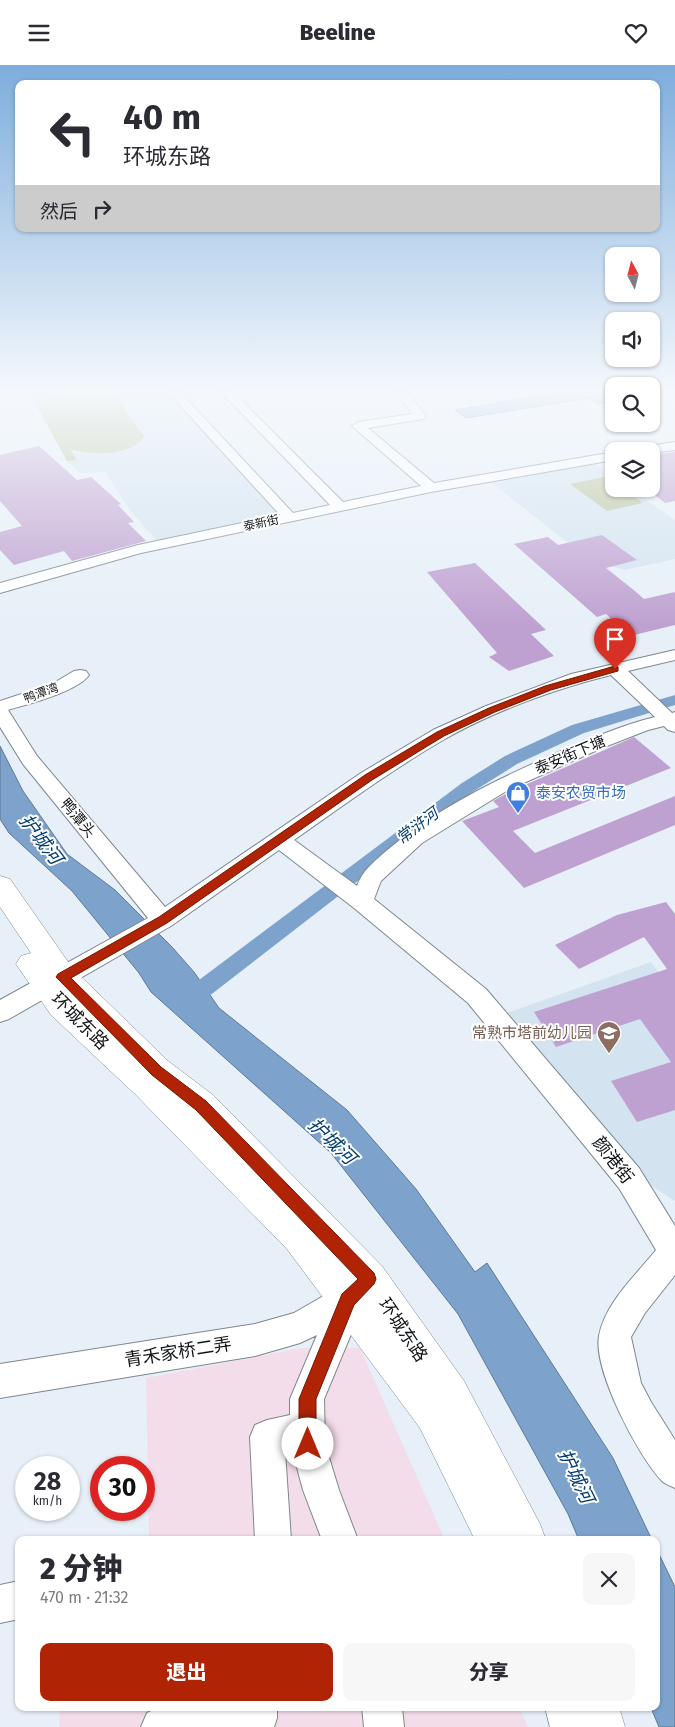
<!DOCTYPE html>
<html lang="zh">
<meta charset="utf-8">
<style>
:root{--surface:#fff;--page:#f7f7f7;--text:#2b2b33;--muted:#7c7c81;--accent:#b02405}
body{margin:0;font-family:"Fira Sans","Noto Sans SC",sans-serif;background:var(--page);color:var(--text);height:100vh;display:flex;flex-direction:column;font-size:19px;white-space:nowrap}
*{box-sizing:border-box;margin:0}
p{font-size:16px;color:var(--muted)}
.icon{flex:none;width:28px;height:28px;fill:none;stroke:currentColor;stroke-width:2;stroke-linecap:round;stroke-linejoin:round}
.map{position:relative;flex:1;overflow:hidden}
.drawer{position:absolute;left:15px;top:1471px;width:645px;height:175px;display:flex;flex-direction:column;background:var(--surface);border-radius:10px;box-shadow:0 1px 4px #0004}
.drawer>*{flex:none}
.guide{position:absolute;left:15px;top:15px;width:645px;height:152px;border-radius:10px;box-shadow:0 1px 4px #0004;background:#fff;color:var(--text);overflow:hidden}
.needle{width:32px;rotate:353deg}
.tools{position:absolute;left:605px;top:182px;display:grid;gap:10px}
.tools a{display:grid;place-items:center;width:55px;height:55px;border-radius:10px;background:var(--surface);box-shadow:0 1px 4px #0004;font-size:25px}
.speed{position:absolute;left:15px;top:1391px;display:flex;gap:10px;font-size:25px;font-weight:700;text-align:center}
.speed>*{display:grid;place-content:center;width:65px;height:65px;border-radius:50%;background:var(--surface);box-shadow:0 1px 4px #0004;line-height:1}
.speed small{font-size:12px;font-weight:400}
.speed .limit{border:8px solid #d22;background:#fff;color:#111}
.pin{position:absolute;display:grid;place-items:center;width:42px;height:42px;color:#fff;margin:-51px -21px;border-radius:50% 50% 50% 0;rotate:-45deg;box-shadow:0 0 5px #0007}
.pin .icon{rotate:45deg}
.me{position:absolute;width:55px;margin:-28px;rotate:0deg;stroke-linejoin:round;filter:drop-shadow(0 0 4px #0008)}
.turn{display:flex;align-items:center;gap:18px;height:105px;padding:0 25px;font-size:22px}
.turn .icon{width:65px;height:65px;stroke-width:2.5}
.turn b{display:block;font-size:35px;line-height:42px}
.then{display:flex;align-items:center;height:48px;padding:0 25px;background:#0003;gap:10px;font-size:19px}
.round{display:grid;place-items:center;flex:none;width:52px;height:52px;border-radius:10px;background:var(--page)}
.summary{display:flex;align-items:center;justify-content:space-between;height:85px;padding:0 25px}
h1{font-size:30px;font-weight:800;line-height:38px}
.primary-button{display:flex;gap:10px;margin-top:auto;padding:10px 25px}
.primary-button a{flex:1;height:58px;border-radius:10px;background:var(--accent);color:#fff;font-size:20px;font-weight:800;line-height:58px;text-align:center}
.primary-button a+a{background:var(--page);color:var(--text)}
header{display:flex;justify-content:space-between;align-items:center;height:65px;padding:0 25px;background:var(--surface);font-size:22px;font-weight:800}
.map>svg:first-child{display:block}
.commercial{fill:#f4ddea}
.built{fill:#d3e3f0}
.green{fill:#b9c197}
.water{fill:#7da3cd;stroke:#5d7897}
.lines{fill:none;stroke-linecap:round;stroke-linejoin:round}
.canal{fill:#7da3cd;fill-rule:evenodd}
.building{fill:#bfa1d1}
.minor-casing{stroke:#7e878e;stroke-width:2}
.major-casing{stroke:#7e878e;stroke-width:1}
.minor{fill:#fff;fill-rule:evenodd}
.major{fill:#fff;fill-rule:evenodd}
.route{fill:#b02405;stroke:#721703}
.labels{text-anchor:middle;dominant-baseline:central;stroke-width:4;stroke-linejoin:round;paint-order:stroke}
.far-street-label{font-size:12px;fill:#121518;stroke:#fff}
.street-label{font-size:15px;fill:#121518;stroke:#fff}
.shop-label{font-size:15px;fill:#366cbe;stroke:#fff;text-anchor:start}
.education-label{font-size:15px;fill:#785e54;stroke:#fff;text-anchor:end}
.water-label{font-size:16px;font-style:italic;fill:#033e72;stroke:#fff}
.near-street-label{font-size:18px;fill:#121518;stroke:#fff}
.near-water-label{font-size:19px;font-style:italic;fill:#033e72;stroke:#fff}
</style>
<header><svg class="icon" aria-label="menu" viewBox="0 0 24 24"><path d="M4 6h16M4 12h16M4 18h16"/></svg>Beeline<svg class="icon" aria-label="heart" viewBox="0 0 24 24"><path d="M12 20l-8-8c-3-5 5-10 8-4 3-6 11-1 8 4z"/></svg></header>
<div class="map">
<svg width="675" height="1662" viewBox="0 0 675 1662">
<rect width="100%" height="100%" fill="#e7f0f8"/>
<path class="commercial" d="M301 1283H360L445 1475H149L146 1313Z
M60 1642H519L528 1662H59Z"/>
<path class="built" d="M29 327H170L284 450 157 476 130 445 105 407 80 408 67 396Z
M592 397 614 412V424H630L675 455V494L625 505 591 496 491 417Z
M651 897 675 930V1136L638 1112 577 1031 507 948Z"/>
<path class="green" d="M83 328 103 327 115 330 144 372C128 392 92 390 70 384L77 395 67 396 34 336 43 335 45 338 57 332Z
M604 412 614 418V424H622L643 438 607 446 570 419Z"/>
<path class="water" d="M564 327H614V337L599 339 589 333 466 353 455 345Z
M0 681 23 726 67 789 115 825 172 882 194 907 219 943 347 1045 416 1124 475 1207 487 1198 613 1393 652 1475H579L568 1449 458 1249 331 1088 151 927 139 908 72 826 9 768 0 754Z
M656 1483 675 1522V1662H659L651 1643 656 1642Z"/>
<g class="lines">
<path class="canal" d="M675 630V640L584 668 517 699 474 726 195 942 187 945 179 942 176 936 179 930 462 718 505 691 572 660Z"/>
</g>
<path class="building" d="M39 381 77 415 91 412 121 439 118 440 134 457 128 458 146 476 72 496 64 486 14 500 0 485V467L22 461 0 436V390Z
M675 387V436L665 438 651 427V390Z
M602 470 637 495 606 503 635 526 644 534 675 527V560L630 571 606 549 597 552 514 479 548 472 558 480Z
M475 498 546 565 531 569 554 591 509 606 489 592 497 588 427 507Z
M634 672 671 703 513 766 535 788 675 731V760L524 823 462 756 499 742 493 736 509 727Z
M666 837 675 849V1045L637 1057 611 1016 671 997 640 954 556 982 534 947 667 904 644 872 579 904 555 880 617 850Z"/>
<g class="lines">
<g class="minor-casing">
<path id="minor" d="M168 327H180L293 448 330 440 221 327H233L343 437 421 421 352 361 358 357 412 349 396 327H407L426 351 424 354 368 363 434 418 614 387V395L431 427 141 488 0 528V518L138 480 280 450Z
M675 377V385L651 388V386H636L642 382Z
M675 585V595L628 606 672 648 675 647V667L668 665 664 661 648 665 602 683 508 725 422 778 381 816 374 834 486 924 639 1103 675 1161V1210L645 1248 631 1272 641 1318 651 1337 675 1375V1423C671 1421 665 1419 662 1416 638 1391 593 1305 599 1271 605 1238 636 1210 656 1185L619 1123 468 938 354 843 279 785 171 861 9 954 0 957V935L148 853 23 699 0 662V636L52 619 74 606 80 605 86 606 89 610C77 627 28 639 8 645L37 691 165 842 361 708 433 665 486 641 571 609ZM611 610 655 652C622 660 590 674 559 687 498 714 436 743 385 787 373 798 362 806 357 821L294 775C344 740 393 704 445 674 494 646 558 623 611 610Z
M351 1215 362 1220 367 1231 324 1334 325 1379 339 1425 358 1475H322L303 1425 292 1384 285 1386 291 1475H255L250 1372 255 1360 267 1355 290 1350V1334L317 1270 300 1278 255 1291 0 1333V1299L255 1259 294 1248Z
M19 1516V1554L0 1558V1520Z
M159 1642H277V1653L274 1662H141L147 1648Z
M362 1642H402L404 1662H364Z"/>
</g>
<g class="major-casing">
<path id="major" d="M0 811 10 814 73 904 168 996 213 1030 382 1201 464 1316 540 1459 546 1475H475L420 1363 287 1184 135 1029 51 950 16 899 21 891 31 888 0 842Z
M545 1642H619L625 1662H550Z"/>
</g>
<use href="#minor" class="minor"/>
<use href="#major" class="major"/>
</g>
<linearGradient id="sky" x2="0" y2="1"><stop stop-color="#7daddd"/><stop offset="0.58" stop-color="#f4f8fc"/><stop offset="1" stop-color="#f4f8fc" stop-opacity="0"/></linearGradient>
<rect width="675" height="560" fill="url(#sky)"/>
<path class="route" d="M615 601 618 602V606L551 625 495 647 444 671 372 715 167 858 71 913 161 1002 206 1036 374 1208 376 1214 374 1219 354 1240 316 1334V1379L314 1385 308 1388 301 1385 299 1379V1334L342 1229 358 1214 196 1045 152 1010 56 912 58 909 159 852 365 710 437 667 489 643 545 621Z"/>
<defs>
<g id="shop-pin" transform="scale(1.25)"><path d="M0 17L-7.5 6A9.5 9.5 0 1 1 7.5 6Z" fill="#3f7fe0" stroke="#fff"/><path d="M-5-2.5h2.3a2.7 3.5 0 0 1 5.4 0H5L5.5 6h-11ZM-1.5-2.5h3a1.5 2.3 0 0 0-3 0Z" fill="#fff"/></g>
<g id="school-pin" transform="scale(1.25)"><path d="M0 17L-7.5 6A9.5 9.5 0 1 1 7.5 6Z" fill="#8d6e63" stroke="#fff"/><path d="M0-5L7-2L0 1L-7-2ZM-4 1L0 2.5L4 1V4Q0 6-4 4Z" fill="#fff"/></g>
</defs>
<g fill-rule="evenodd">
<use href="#shop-pin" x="518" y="728"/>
<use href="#school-pin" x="609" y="968"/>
</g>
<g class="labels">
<g class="far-street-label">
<text transform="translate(261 458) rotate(-12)">泰新街</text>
<text transform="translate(41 628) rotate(-20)">鸭潭湾</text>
</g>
<g class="street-label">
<text transform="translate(570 690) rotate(-23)">泰安街下塘</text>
<text transform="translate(78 753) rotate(50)">鸭潭头</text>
</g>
<g class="shop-label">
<text x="536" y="728">泰安农贸市场</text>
</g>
<g class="education-label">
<text x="592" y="968">常熟市塔前幼儿园</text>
</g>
<g class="water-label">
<text transform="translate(417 761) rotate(-37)">常浒河</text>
</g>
<g class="near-street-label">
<text transform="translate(80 956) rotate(45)">环城东路</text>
<text transform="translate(613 1095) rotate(52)">颜港街</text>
<text transform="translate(403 1265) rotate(56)">环城东路</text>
<text transform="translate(178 1287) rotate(-9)">青禾家桥二弄</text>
</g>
<g class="near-water-label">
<text transform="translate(41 774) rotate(53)">护城河</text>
<text transform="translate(332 1076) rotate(44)">护城河</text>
<text transform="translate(576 1411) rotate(64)">护城河</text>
</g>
</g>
</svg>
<div class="tools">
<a><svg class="needle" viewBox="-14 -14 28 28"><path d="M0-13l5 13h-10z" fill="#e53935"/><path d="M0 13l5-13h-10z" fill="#7c7c81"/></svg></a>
<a><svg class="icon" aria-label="sound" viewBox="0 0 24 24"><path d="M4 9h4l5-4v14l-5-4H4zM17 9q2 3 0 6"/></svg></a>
<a><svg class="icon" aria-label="search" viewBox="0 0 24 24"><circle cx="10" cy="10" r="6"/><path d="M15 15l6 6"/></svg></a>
<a><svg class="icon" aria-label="layers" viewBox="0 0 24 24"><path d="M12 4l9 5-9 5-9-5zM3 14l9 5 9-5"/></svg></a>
</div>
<div class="speed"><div>28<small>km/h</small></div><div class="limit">30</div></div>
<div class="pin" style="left:615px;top:604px;background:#d93025"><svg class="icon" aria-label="arrive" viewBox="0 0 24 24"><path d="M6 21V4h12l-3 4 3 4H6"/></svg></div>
<svg class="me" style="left:308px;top:1379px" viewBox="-20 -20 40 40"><circle r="19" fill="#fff"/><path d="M0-13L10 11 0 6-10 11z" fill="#b02405"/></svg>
<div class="guide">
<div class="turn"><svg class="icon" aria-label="left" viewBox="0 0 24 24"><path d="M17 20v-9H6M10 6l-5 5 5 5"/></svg><div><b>40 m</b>环城东路</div></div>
<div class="then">然后<svg class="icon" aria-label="right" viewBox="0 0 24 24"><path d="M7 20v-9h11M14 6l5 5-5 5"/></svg></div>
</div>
<section class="drawer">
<div class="summary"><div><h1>2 分钟</h1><p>470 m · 21:32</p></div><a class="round"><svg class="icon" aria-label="close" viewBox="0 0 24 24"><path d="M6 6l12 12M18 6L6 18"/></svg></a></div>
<div class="primary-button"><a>退出</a><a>分享</a></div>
</section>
</div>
